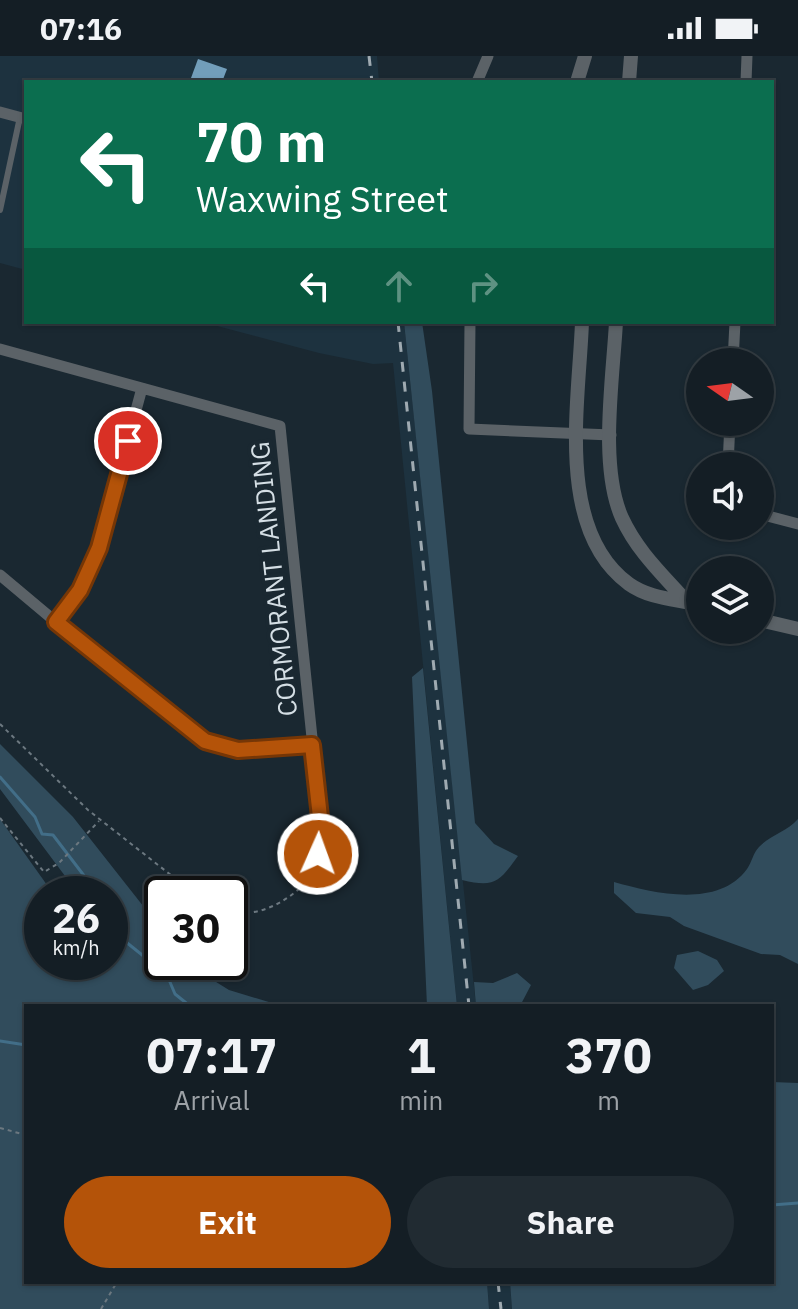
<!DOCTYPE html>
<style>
:root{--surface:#141e25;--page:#212b32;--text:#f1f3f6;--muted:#9da2a7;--line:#333c42;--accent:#b45309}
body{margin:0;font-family:"IBM Plex Sans",sans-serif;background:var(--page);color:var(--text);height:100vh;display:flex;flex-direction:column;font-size:30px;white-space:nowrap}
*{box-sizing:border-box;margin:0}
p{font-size:26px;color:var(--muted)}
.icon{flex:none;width:44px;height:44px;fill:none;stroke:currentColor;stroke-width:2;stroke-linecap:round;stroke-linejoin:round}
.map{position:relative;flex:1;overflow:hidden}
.drawer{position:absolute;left:24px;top:948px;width:750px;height:280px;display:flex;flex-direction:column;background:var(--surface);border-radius:0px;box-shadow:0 2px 6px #0004,0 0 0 2px var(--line)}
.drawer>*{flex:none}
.banner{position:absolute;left:24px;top:24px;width:750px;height:244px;border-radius:0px;box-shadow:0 2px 6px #0004,0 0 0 2px var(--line);background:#0b6e4f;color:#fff;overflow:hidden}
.needle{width:52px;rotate:284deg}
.tools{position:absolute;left:686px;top:292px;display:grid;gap:16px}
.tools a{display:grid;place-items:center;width:88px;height:88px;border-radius:50%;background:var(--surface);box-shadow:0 2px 6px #0004,0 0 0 2px var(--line);font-size:40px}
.speed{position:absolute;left:24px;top:820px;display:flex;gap:16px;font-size:40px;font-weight:700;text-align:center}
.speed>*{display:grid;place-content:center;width:104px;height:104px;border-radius:50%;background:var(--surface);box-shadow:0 2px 6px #0004,0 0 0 2px var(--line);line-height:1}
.speed small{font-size:20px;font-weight:400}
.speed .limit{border:4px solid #111;border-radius:12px;background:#fff;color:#111}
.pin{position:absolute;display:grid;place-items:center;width:68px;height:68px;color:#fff;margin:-34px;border:4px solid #fff;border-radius:50%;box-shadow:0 2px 8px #0007}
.me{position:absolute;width:88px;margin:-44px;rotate:2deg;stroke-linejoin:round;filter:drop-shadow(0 0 6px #0008)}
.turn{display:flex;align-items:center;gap:28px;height:168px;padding:0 40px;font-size:36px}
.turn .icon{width:104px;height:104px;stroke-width:2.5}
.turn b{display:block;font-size:56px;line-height:68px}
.lanes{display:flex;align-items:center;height:76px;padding:0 40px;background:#0003;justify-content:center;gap:40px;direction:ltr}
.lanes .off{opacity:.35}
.eta{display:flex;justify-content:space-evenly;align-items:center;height:136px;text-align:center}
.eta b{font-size:48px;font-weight:700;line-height:56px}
.primary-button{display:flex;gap:16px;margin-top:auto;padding:16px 40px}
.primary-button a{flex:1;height:92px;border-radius:48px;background:var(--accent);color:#fff;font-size:32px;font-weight:700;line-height:92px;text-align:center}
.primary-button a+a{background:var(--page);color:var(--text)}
.status{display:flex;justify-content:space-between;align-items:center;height:56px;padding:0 40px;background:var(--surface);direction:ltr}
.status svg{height:22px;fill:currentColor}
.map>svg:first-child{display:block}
.built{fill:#1d323f}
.green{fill:#314c5c;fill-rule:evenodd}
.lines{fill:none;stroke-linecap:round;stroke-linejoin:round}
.stream{stroke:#426e88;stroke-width:3}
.building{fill:#729eba}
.path{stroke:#6c7880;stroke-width:2;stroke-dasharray:4 4;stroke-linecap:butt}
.service{stroke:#5b6267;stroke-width:6}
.minor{stroke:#5b6267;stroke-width:11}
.tertiary{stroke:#5b6267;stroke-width:14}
.rail{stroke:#9faab1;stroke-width:3;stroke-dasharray:10 10;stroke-linecap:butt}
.route-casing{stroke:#753606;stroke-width:20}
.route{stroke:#b45309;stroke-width:14}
.labels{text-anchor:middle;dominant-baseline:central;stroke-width:8;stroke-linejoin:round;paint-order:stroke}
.street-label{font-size:26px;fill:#d4dee4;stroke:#1a2831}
</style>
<div class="status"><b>07:16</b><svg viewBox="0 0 49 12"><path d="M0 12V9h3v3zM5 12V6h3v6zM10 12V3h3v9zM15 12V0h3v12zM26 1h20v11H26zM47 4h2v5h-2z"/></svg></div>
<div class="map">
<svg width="798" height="1253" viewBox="0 0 798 1253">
<rect width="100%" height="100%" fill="#1a2831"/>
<path class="built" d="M0 0H377L379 26H26V214L0 207Z
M202 266H404L476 950H457L393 307 373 308 319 297Z
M487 1226H510L512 1253H489Z"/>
<path class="green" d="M404 266H422L432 335 475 767 494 788 518 800C499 826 495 832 462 824Z
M423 612 457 950H427L412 621Z
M0 688 73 761 162 874V906H184L229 934 282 950H26V1226H487L489 1253H0V763L47 829 36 838 68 824 0 733ZM42 838H110V906H42Z
M798 763V908L780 899 761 898 684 870 670 861 636 857 614 837V826C653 837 718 853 747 813 752 806 753 797 759 791 770 779 787 776 798 763Z
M698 895 717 904 724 915 708 929 693 934 674 912 677 899Z
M517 917 531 929 520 950H476L474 926 493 927Z
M772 1026 798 1027V1253H512L510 1226H772Z"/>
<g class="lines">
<path class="stream" d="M0 721 35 761 42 778 53 779 98 838
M110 858 126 886 167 919 175 938 190 950
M0 985 26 989
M772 1149 798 1147"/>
</g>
<path class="building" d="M198 3 227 13 222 26 191 22Z"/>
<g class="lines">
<path class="path" d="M0 668 88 754 195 838
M0 762 44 816 59 807 99 765
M230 856C258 862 289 845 307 825
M0 1072 26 1079
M101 1253 117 1226"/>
<path class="service" d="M0 154 20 61"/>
<path class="minor" d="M477 26 488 0
M746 26 747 0
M0 56 26 63
M470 266 469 373 611 379
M0 293 280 370 322 779 315 817
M733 306 735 266
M728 410 730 366
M760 458 798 468
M0 519 137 634 205 685 238 694 312 689
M56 566 80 534 99 492 142 332"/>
<path class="tertiary" d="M577 26 585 0
M629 26 631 0
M582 266C579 348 555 474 629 528 650 543 676 543 700 549
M616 266C613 322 599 411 622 462 637 495 663 519 686 545
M760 564 798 573"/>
<path class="rail" d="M369 0 372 26
M398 266 469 950
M498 1226 501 1253"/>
</g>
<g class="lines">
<g class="route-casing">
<path id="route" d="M128 385 99 492 80 534 56 566 205 685 238 694 312 689 322 779 318 798"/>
</g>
<use href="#route" class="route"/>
</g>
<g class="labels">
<g class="street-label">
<text transform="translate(273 523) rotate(-96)">CORMORANT LANDING</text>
</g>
</g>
</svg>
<div class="tools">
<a><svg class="needle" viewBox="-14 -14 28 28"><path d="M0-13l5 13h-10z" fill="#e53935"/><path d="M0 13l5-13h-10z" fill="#9da2a7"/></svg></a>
<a><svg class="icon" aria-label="sound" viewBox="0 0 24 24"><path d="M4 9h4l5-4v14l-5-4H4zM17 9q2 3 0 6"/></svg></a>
<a><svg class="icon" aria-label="layers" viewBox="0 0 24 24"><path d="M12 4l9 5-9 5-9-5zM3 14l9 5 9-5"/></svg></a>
</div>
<div class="speed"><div>26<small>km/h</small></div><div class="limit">30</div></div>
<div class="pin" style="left:128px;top:385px;background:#d93025"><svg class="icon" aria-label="arrive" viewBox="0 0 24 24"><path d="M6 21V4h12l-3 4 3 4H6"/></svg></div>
<svg class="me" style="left:318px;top:798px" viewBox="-20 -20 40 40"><circle r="17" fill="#b45309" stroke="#fff" stroke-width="3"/><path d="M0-11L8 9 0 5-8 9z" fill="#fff"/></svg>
<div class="banner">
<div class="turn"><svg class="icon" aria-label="left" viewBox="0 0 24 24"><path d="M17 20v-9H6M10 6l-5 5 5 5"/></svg><div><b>70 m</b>Waxwing Street</div></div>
<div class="lanes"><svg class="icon" aria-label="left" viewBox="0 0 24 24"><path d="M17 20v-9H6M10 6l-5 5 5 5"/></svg><svg class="icon off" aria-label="ahead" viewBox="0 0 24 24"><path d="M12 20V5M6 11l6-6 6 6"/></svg><svg class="icon off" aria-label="right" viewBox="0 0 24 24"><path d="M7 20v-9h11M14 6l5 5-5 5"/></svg></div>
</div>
<section class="drawer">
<div class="eta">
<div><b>07:17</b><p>Arrival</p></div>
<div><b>1</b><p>min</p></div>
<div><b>370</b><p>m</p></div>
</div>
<div class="primary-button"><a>Exit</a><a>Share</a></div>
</section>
</div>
